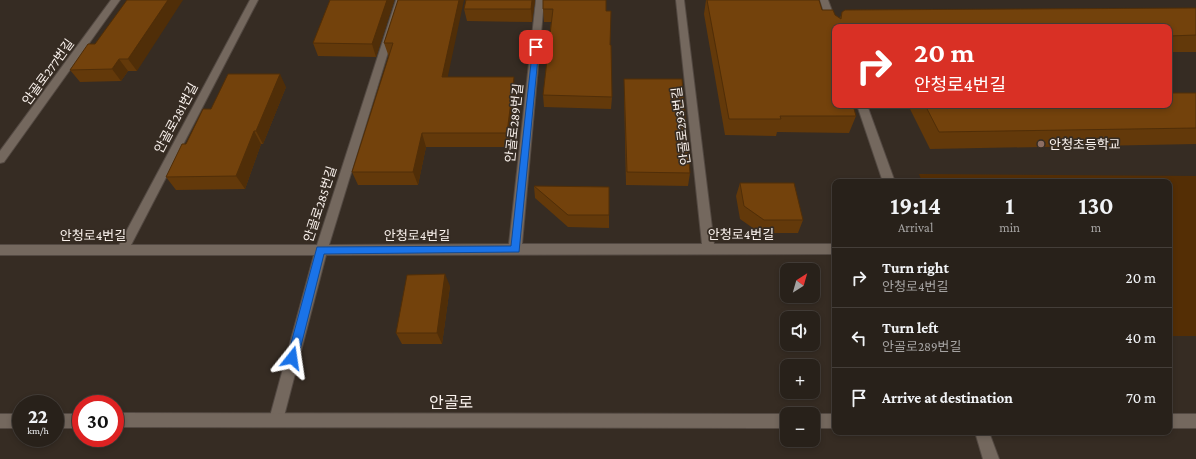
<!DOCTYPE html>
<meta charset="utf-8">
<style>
:root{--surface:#28211a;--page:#302923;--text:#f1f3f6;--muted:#a5a3a2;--line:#443e39}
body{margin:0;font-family:"Crimson Pro","Noto Sans KR",serif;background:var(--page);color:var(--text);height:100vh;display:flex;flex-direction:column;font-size:15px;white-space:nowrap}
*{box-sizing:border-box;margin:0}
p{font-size:13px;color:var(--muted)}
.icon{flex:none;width:22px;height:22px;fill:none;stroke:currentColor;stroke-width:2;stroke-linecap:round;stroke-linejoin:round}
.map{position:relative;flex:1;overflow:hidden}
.side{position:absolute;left:832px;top:179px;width:340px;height:256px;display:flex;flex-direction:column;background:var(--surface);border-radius:8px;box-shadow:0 2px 6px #0003,0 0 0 1px var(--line)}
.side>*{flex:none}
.hud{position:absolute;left:832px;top:24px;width:340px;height:84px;border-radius:8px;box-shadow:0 2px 6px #0003,0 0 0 1px var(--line);background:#d93025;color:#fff;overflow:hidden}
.needle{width:26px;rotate:37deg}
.fabs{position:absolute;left:780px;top:263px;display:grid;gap:8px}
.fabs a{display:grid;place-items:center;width:40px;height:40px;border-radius:8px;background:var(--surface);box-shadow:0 2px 6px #0003,0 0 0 1px var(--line);font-size:20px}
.speed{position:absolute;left:12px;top:395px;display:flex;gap:8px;font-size:20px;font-weight:700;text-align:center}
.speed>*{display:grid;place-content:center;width:52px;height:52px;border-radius:50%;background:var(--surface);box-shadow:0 2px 6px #0003,0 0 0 1px var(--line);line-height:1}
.speed small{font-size:10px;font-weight:400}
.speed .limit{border:6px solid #d22;background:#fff;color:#111}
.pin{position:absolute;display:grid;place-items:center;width:34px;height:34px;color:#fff;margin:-17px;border-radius:8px;box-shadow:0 2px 6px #0006}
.me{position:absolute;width:44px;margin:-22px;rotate:15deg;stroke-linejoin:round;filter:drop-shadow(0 0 3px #0008)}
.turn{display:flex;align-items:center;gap:14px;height:84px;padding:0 16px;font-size:18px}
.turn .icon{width:52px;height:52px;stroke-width:2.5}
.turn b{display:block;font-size:28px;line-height:34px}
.eta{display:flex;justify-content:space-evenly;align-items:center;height:68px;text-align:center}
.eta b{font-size:24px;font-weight:700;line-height:28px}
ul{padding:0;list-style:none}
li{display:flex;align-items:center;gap:12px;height:60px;padding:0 16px;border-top:1px solid var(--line)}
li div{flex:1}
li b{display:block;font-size:15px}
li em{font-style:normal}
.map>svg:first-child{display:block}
.green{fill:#542e05}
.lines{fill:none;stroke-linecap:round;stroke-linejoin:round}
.minor-casing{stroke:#534942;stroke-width:2}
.secondary-casing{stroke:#534942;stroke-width:2}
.minor{fill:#74685e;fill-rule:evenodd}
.secondary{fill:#74685e;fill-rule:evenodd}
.wall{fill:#63390a}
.shaded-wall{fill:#502e08}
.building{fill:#73420c;stroke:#502e08}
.route{fill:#1a73e8;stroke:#114b97}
.education-dot{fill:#8d6e63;stroke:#362c23;stroke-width:1.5}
.labels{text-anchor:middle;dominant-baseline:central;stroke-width:3.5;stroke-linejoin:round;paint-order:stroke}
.street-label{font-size:13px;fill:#faf2ed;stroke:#362c23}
.poi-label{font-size:13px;fill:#faf2ed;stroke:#362c23;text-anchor:start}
.near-street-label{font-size:16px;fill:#faf2ed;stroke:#362c23}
</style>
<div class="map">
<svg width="1196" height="459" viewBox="0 0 1196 459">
<rect width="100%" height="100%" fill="#362c23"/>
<path class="green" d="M919 174 1196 176V336H1169V182H922Z"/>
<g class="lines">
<g class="minor-casing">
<path id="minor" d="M111 0H120L4 162 0 163V151Z
M250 0H258L131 245H317L396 0H404L329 245 509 244 536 0H544L522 244H702L676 0H684L714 244H835V254L326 255 283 420 281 425 276 427 271 425 269 420 314 255H0V245H119Z
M820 0H828L838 27H835V34L830 31Z
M857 105H867L895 182H883Z
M975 432H989L999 459H983Z"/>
</g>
<g class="secondary-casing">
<path id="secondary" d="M115 413 787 414V428L115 427Z
M0 414H21V428H0Z
M55 414H81V428H55Z
M813 414H835V428H813Z
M1169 414H1196V428H1169Z"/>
</g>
<use href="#minor" class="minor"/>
<use href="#secondary" class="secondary"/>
</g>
<path class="wall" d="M127 0 137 71H128L121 81 80 82 70 70 95 44Z
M330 0H394V1L376 57 318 56 313 43Z
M398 0 448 77 515 91 510 147H426L418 185H358L352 172 389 57 384 43Z
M466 0H535L532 22 467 21 464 9Z
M706 0 822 10 840 18 842 12 1196 8V52H1169V27H835V105L856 116 849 133 777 132 776 136 725 135 704 14Z
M543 9 606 11 610 45 612 97 611 109 544 107 543 95 551 22H544Z
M624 79 690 173 688 186 626 185 624 93Z
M286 87 263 144H261L245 189 176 190 166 177 186 144 211 109Z
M1196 93V144L930 149 908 105H1169Z
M740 183 803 220 798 233H760L740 219 736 196Z
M534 186 609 187V228L568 227 535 198Z
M450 286 442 344H402L396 333Z"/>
<path class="shaded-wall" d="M168 0H183L137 71 128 59Z
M386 0H394V1L376 57 372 44Z
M459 0H464L445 90 442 77Z
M532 0H535L532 22 531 9Z
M119 59 128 71 121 81 112 69Z
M280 74 286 87 263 144 256 131Z
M514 77 515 91 510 147 507 133Z
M254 131 261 144 245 189 236 176Z
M422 133 426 147 418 185 413 172Z
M445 274 450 286 442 344 437 333Z"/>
<path class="building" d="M127 0H168L128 59H119L112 69 70 70 88 44H95Z
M330 0H387L372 44 313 43Z
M398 0H459L442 77H514L507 133H422L413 172H352L393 43H384Z
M466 0H532L531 9H464Z
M543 0H606V11H611L610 45H611L612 97 543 95 553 9H543Z
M707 0H819L822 10H833L835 15 841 19 842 12 845 10 1196 8V35L1169 36V27H835V105H853L856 116H780L781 119H729Z
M228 74H280L256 131H254L236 176 166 177 182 144H186L203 109H211Z
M624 79H682L690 173 627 172Z
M1169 93H1196V128L939 132 925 105H1169Z
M740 183H794L803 220H764L744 206Z
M534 186 609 187V215H568Z
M445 274 437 333H396L407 275Z"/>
<path class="route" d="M533 45H538L539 47 519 252 324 254 298 358 296 361 292 363 289 361 287 358 317 247 511 246Z"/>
<circle class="education-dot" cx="1041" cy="144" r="4"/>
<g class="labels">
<g class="street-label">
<text transform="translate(48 72) rotate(-54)">안골로277번길</text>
<text transform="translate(176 118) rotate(-62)">안골로281번길</text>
<text transform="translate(514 123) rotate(-84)">안골로289번길</text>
<text transform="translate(681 126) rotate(-97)">안골로293번길</text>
<text transform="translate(320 204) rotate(-72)">안골로285번길</text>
<text x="741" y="234">안청로4번길</text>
<text x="93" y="235">안청로4번길</text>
<text x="417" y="235">안청로4번길</text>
</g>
<g class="poi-label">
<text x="1049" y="144">안청초등학교</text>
</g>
<g class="near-street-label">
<text x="451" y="402">안골로</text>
</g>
</g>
</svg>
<div class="fabs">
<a><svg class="needle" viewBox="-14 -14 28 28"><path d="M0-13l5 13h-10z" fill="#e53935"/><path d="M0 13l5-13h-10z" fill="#a5a3a2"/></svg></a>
<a><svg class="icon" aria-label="sound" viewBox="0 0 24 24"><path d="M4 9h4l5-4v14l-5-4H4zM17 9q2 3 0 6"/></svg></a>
<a>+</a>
<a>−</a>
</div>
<div class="speed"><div>22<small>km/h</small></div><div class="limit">30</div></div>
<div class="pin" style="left:536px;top:47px;background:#d93025"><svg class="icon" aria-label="arrive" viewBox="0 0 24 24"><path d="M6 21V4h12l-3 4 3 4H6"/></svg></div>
<svg class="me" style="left:292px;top:358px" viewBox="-20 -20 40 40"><path d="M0-17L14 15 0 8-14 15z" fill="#1a73e8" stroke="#fff" stroke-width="4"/></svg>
<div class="hud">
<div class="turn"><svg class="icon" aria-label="right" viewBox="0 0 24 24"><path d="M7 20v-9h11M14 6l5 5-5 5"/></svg><div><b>20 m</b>안청로4번길</div></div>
</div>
<section class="side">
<div class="eta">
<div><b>19:14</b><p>Arrival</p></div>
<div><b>1</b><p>min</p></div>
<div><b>130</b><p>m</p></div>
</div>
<ul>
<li><svg class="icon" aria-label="right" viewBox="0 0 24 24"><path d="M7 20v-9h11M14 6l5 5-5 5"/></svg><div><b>Turn right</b><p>안청로4번길</p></div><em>20 m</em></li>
<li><svg class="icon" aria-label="left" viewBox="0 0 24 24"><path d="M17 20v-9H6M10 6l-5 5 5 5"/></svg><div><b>Turn left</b><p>안골로289번길</p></div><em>40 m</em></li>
<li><svg class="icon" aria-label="arrive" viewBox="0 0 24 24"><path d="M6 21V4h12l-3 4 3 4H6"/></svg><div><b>Arrive at destination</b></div><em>70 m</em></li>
</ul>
</section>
</div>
